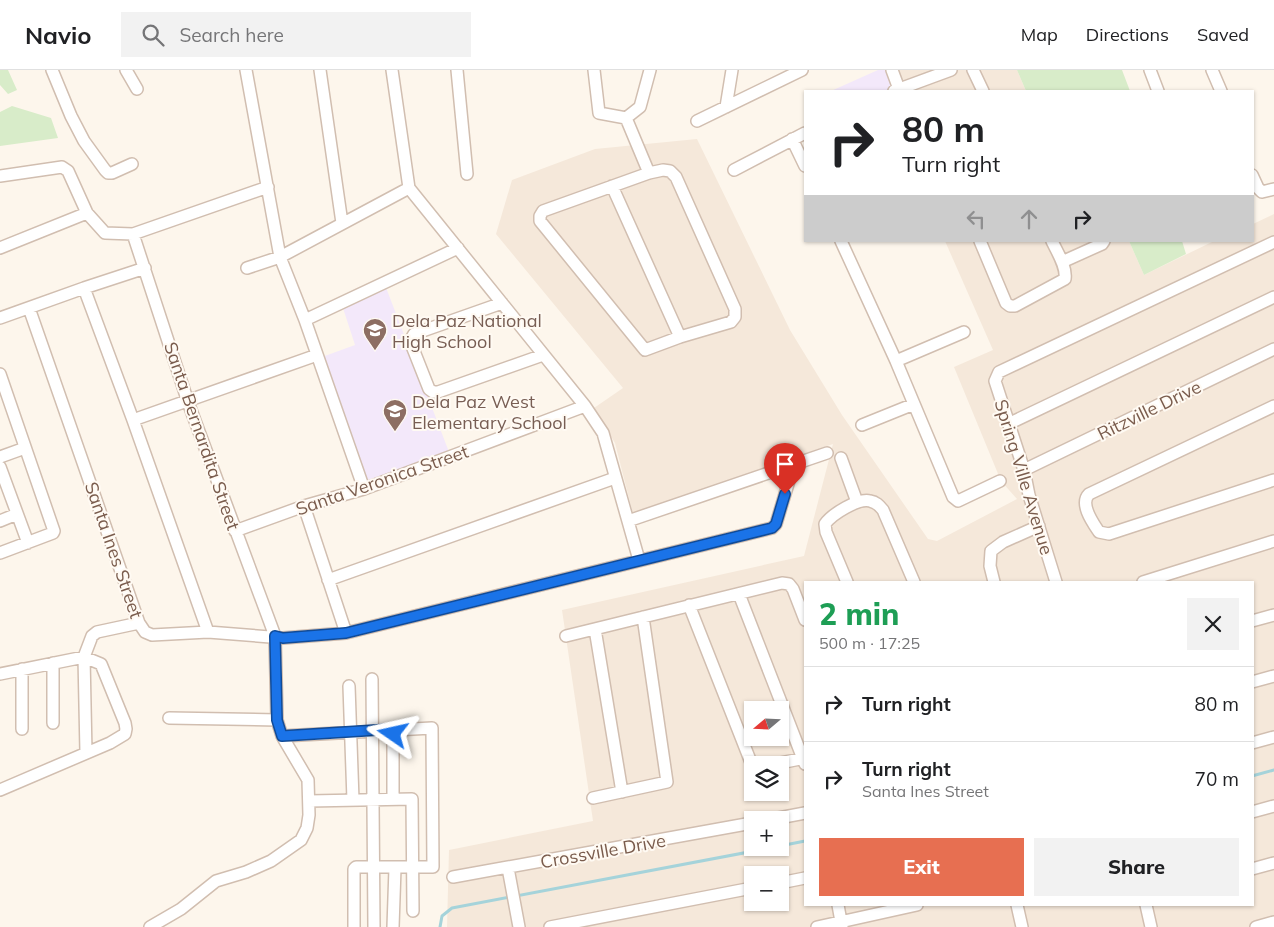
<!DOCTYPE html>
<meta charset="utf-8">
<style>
:root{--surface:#fff;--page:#f2f2f2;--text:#202124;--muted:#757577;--line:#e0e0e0;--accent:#e76f51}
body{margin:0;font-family:Mulish,sans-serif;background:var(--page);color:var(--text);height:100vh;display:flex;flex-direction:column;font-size:19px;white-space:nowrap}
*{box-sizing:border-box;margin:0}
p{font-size:16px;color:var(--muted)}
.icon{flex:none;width:28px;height:28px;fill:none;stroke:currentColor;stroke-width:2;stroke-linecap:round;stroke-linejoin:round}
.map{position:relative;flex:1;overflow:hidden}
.side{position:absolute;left:804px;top:511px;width:450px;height:325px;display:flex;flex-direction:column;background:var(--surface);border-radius:0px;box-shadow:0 1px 4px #0004}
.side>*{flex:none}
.hud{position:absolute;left:804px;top:20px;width:450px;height:152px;border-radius:0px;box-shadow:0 1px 4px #0004;background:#fff;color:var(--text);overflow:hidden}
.needle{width:32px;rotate:251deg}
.tools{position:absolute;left:744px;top:631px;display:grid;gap:10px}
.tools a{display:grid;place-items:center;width:45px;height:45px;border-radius:0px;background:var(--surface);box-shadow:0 1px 4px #0004;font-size:25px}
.pin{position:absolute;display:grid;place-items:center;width:42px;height:42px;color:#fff;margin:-51px -21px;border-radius:50% 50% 50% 0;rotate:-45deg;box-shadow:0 0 5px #0007}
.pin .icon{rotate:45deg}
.me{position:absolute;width:55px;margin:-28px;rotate:281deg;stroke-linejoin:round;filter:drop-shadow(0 0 4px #0008)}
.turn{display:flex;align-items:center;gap:18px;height:105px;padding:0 15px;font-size:22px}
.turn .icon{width:65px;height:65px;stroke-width:2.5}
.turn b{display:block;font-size:35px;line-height:42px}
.lanes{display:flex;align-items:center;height:48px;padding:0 15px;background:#0003;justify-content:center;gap:25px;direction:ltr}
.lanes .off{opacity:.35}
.round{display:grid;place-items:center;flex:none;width:52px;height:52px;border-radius:0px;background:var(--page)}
.headline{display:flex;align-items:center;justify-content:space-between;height:85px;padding:0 15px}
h1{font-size:30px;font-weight:800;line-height:38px;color:#1e9e55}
.button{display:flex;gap:10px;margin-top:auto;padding:10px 15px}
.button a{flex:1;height:58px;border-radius:0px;background:var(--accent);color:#fff;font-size:20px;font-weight:800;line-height:58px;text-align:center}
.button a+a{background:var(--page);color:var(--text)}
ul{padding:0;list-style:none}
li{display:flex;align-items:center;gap:15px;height:75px;padding:0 15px;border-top:1px solid var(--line)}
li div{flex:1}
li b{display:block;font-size:19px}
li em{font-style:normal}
header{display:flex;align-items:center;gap:30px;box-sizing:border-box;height:70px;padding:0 25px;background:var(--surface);border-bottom:1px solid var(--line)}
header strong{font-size:24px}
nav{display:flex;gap:28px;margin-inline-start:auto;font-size:18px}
.search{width:350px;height:45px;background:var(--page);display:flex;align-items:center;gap:12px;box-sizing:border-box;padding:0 18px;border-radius:0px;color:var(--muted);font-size:19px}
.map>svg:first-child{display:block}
.residential{fill:#f5e8da;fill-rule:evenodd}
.education{fill:#f3e8fa}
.green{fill:#d8ecc9}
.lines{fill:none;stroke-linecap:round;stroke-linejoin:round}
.stream{stroke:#a5d3da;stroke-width:3}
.minor-casing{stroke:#d1beb0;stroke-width:14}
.minor{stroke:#fff;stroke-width:11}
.route-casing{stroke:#114b97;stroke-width:12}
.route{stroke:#1a73e8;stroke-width:9}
.labels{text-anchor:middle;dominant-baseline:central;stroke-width:4;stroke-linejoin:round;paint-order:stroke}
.education-label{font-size:18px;fill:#785e54;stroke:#fffaf3;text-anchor:start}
.street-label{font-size:18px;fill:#7a5c4d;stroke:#fffaf3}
</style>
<header>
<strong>Navio</strong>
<div class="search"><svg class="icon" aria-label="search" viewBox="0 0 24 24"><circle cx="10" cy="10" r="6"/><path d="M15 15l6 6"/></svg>Search here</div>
<nav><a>Map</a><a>Directions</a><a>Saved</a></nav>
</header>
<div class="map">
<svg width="1274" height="857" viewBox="0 0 1274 857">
<rect width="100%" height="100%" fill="#fdf6ec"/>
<path class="residential" d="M897 0H1017L1026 21H905Z
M697 69 790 260 842 345 928 469 937 471 1017 429 1001 411 954 297 993 280 945 171H1129L1144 205 1214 171H1252L1253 154 1274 144V857H447L449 780 593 751 562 540 804 486 833 374 633 444 615 373 594 338 623 318 496 164 512 110 595 79ZM805 512H1252V835H805ZM752 640H780V668H752ZM752 695H780V722H752ZM752 750H780V778H752ZM752 805H780V832H752Z"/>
<path class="education" d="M878 0H888L895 17 886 21H831Z
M385 215 449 382 365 411 322 287 355 275 343 238Z"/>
<path class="green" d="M0 0H8L17 20 8 24 0 15Z
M1017 0H1122L1130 21H1026Z
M12 36 51 48 58 68 0 76V42Z
M1129 171H1182L1186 184 1144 205Z"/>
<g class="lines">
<path class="stream" d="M1252 706 1274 700
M780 776 805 771
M440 857 442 846 452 838 770 778"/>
<g class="minor-casing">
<path id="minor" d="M52 0 71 46 84 71 105 100 108 103H112L132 94
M126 0 137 19
M246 0 280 187 305 250 364 419
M320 0 342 153
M392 0 409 118
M457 0 467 104
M594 0 599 43 626 48 640 37 650 0
M892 0 899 19
M973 0 983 21
M1150 0 1158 21
M1212 0 1221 21
M894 21 951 0
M726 37 732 0
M626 48 649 103
M697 51 802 0
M792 69 805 96
M663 100 670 101 676 107 735 239V247L731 252 680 267 645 280 540 151V146L543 141 649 103Z
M734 100 805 63
M1252 105 1258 118 1262 122 1274 119
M0 106 62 97 68 101 87 143 105 163 133 164 268 117
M612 116 680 267
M409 118 585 336 603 363 639 490
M133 164 188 332 275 566 277 650 282 666 308 710 309 745 307 758 301 770 271 791 246 802 216 811 181 839 150 857
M841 171 896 291 953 427 958 431 1000 411
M980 171 1006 233 1010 236H1015L1065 209C1067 197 1057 182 1052 171
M0 178 87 143
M1062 192 1102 174 1104 171
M247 198 280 187 409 118
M84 218 133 350 208 562
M502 233 414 264 410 271 429 319 433 322H438L543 285
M29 238 139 553 145 562 152 565 208 562 283 568 346 563 772 458 776 454 794 394
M0 248 84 218 145 198
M305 250 458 178
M896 291 964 262
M0 304 54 461 53 463 0 483
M1274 336 1089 424C1079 434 1093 453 1099 462L1109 464 1274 410
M133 350 317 285
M1008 354 1274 227
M862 355 914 334
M0 387 25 378
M841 388 857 432
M0 397 28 473
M1024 400 1274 279
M304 436 346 563
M0 451 17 444
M628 451 827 383
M235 461 304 436 364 419 585 336
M328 510 615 408
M847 512 826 462 825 454C832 444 858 428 870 431 876 432 879 435 883 440L914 512
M994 512 990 496 991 481 1003 472 1039 456
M1056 512 1029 425 1024 400 995 311 999 302 1274 172
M1143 512 1274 471
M739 524 805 694
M689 535 752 695
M1252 551 1274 545
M595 559 622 722
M566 566 782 513 789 514 793 519 805 550
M0 604 84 587 101 594 125 653 126 659 125 664 110 673 0 720
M372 609 374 857
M1252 612 1274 606
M349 616 353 730
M169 648 277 650
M53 653V593
M22 659V599
M393 659V729
M282 666 432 658 433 797H356L354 799V857
M1252 673 1274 667
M86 683 84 587 92 566 97 562 139 553
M770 695 805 688
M593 728 667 712 643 547
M309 731 412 729 413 841
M1252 742 1274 736
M768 750 805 743
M508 798 519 857
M1252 799 1274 793
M453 807 752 753
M780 813 805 808
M838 835 842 857
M1017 835 1022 857
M1146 835 1151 857
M393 857 395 798
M550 857 752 818
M817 857 917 835
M1256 857 1274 852"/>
</g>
<use href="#minor" class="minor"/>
</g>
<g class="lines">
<g class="route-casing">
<path id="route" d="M393 664V659L282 666 277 650 275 566 283 568 346 563 772 458 776 454 785 424"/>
</g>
<use href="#route" class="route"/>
</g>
<defs>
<g id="school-pin" transform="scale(1.25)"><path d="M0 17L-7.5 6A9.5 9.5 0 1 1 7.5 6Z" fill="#8d6e63" stroke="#fffaf3"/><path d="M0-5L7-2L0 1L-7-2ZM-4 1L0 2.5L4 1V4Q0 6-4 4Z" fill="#fff"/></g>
</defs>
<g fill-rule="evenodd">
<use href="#school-pin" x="375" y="260"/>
<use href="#school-pin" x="395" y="341"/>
</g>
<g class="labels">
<g class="education-label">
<text x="392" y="250">Dela Paz National<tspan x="392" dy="21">High School</tspan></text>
<text x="412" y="331">Dela Paz West<tspan x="412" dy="21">Elementary School</tspan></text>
</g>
<g class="street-label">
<text transform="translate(1149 340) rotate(-26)">Ritzville Drive</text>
<text transform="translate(202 366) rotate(71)">Santa Bernardita Street</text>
<text transform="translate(1024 407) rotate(73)">Spring Ville Avenue</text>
<text transform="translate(382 410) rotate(-19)">Santa Veronica Street</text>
<text transform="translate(114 480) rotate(71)">Santa Ines Street</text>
<text transform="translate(603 781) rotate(-10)">Crossville Drive</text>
</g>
</g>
</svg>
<div class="tools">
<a><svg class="needle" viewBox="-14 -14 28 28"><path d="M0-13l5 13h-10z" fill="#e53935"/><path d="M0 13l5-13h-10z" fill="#757577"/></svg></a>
<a><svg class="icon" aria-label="layers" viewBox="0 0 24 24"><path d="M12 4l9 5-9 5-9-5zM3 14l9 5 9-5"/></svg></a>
<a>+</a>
<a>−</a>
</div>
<div class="pin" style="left:785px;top:424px;background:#d93025"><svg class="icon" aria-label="arrive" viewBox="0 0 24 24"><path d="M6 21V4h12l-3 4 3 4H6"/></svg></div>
<svg class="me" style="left:393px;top:664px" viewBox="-20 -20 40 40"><path d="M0-17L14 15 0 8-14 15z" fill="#1a73e8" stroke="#fff" stroke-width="4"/></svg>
<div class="hud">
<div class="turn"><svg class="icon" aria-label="right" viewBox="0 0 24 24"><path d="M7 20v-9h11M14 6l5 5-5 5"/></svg><div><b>80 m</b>Turn right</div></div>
<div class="lanes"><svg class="icon off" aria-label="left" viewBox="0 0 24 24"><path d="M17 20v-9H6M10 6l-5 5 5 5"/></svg><svg class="icon off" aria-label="ahead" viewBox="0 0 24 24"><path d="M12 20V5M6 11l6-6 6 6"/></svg><svg class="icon" aria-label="right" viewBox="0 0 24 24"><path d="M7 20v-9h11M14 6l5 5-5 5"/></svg></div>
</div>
<section class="side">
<div class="headline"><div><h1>2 min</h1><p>500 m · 17:25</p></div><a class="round"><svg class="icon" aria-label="close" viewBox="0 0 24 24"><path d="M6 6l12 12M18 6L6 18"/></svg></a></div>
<ul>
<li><svg class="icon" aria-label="right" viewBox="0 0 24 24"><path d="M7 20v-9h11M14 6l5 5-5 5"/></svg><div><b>Turn right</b></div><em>80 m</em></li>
<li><svg class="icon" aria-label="right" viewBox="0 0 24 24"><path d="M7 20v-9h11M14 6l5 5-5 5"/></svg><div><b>Turn right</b><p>Santa Ines Street</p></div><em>70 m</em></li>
</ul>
<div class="button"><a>Exit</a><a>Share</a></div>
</section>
</div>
